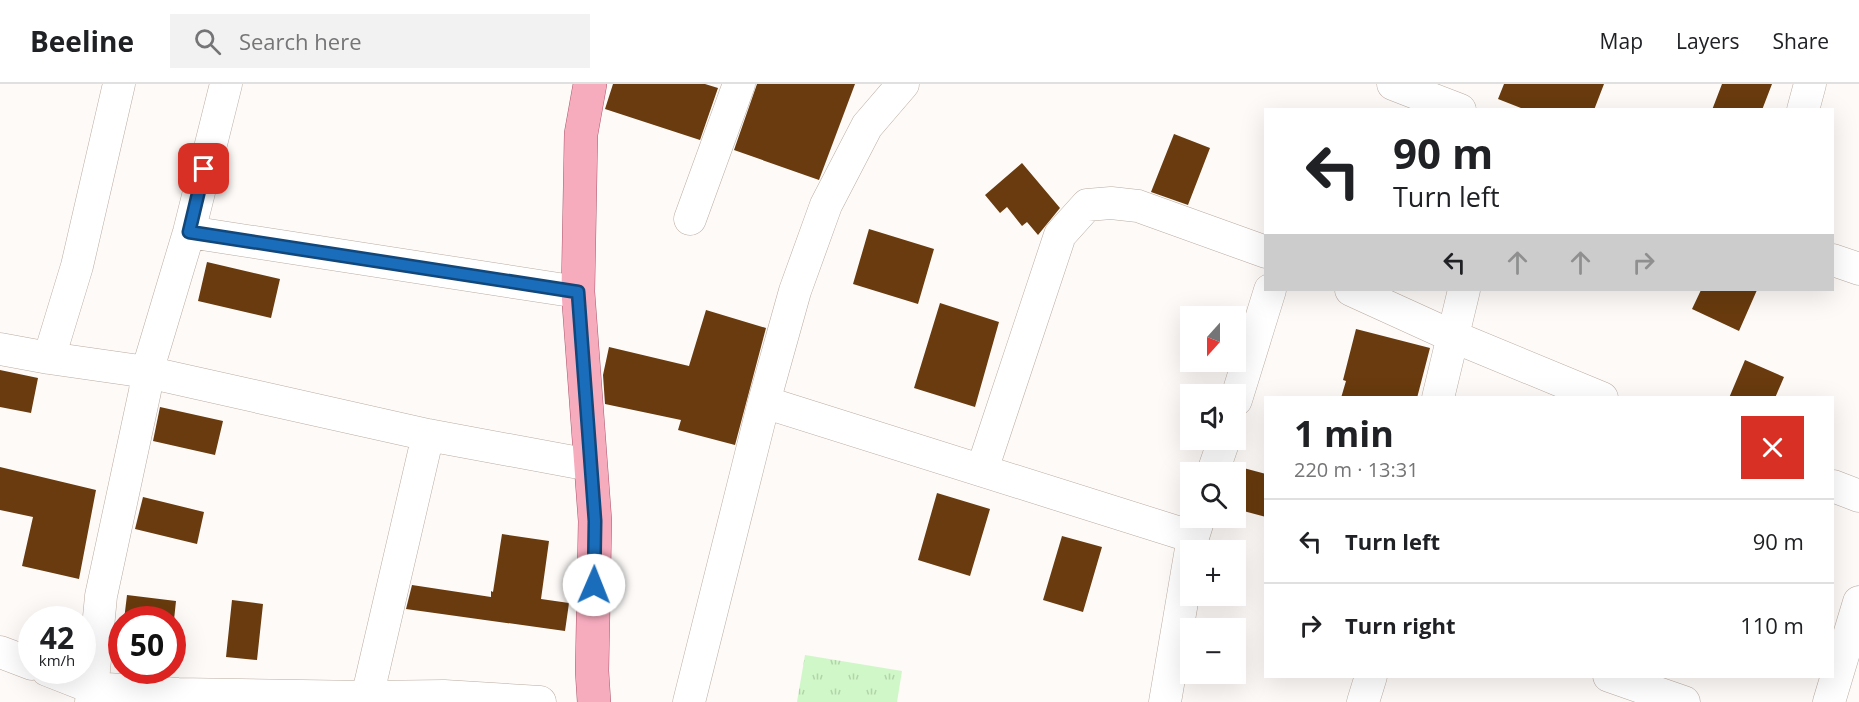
<!DOCTYPE html>
<meta charset="utf-8">
<style>
:root{--surface:#fff;--page:#f2f2f2;--text:#202124;--muted:#757577;--line:#e0e0e0}
body{margin:0;font-family:"Open Sans",sans-serif;background:var(--page);color:var(--text);height:100vh;display:flex;flex-direction:column;font-size:22px;white-space:nowrap}
*{box-sizing:border-box;margin:0}
p{font-size:20px;color:var(--muted)}
.icon{flex:none;width:33px;height:33px;fill:none;stroke:currentColor;stroke-width:2;stroke-linecap:round;stroke-linejoin:round}
.map{position:relative;flex:1;overflow:hidden}
.drawer{position:absolute;left:1264px;top:312px;width:570px;height:282px;display:flex;flex-direction:column;background:var(--surface);border-radius:0px;box-shadow:0 6px 24px #0002}
.drawer>*{flex:none}
.guide{position:absolute;left:1264px;top:24px;width:570px;height:183px;border-radius:0px;box-shadow:0 6px 24px #0002;background:#fff;color:var(--text);overflow:hidden}
.needle{width:39px;rotate:201deg}
.buttons{position:absolute;left:1180px;top:222px;display:grid;gap:12px}
.buttons a{display:grid;place-items:center;width:66px;height:66px;border-radius:0px;background:var(--surface);box-shadow:0 6px 24px #0002;font-size:30px}
.speed{position:absolute;left:18px;top:522px;display:flex;gap:12px;font-size:30px;font-weight:700;text-align:center}
.speed>*{display:grid;place-content:center;width:78px;height:78px;border-radius:50%;background:var(--surface);box-shadow:0 6px 24px #0002;line-height:1}
.speed small{font-size:15px;font-weight:400}
.speed .limit{border:9px solid #d22;background:#fff;color:#111}
.pin{position:absolute;display:grid;place-items:center;width:51px;height:51px;color:#fff;margin:-26px;border-radius:12px;box-shadow:0 3px 9px #0006}
.me{position:absolute;width:66px;margin:-33px;rotate:1deg;stroke-linejoin:round;filter:drop-shadow(0 0 4px #0008)}
.turn{display:flex;align-items:center;gap:21px;height:126px;padding:0 30px;font-size:27px}
.turn .icon{width:78px;height:78px;stroke-width:2.5}
.turn b{display:block;font-size:42px;line-height:51px}
.lanes{display:flex;align-items:center;height:57px;padding:0 30px;background:#0003;justify-content:center;gap:30px;direction:ltr}
.lanes .off{opacity:.35}
.round{display:grid;place-items:center;flex:none;width:63px;height:63px;border-radius:0px;background:var(--page)}
.head{display:flex;align-items:center;justify-content:space-between;height:102px;padding:0 30px}
h1{font-size:36px;font-weight:700;line-height:45px}
ul{padding:0;list-style:none}
li{display:flex;align-items:center;gap:18px;height:84px;padding:0 30px;border-top:2px solid var(--line)}
li div{flex:1}
li b{display:block;font-size:22px}
li em{font-style:normal}
header{display:flex;align-items:center;gap:36px;box-sizing:border-box;height:84px;padding:0 30px;background:var(--surface);border-bottom:2px solid var(--line)}
header strong{font-size:28px}
nav{display:flex;gap:33px;margin-inline-start:auto;font-size:21px}
.search{width:420px;height:54px;background:var(--page);display:flex;align-items:center;gap:15px;box-sizing:border-box;padding:0 21px;border-radius:0px;color:var(--muted);font-size:22px}
.map>svg:first-child{display:block}
.grass{fill:url(#grass-tufts)}
.building{fill:#693b0e}
.lines{fill:none;stroke-linecap:round;stroke-linejoin:round}
.minor-casing{stroke:#bbaca1;stroke-width:33}
.major-casing{stroke:#ab576a;stroke-width:34}
.minor{stroke:#fff;stroke-width:32}
.major{stroke:#f7acbe;stroke-width:33}
.route-casing{stroke:#11477a;stroke-width:15}
.route{stroke:#1a6dbb;stroke-width:10}
</style>
<header>
<strong>Beeline</strong>
<div class="search"><svg class="icon" aria-label="search" viewBox="0 0 24 24"><circle cx="10" cy="10" r="6"/><path d="M15 15l6 6"/></svg>Search here</div>
<nav><a>Map</a><a>Layers</a><a>Share</a></nav>
</header>
<div class="map">
<svg width="1859" height="618" viewBox="0 0 1859 618">
<defs>
<pattern id="grass-tufts" width="24" height="20" patternUnits="userSpaceOnUse" patternTransform="scale(1.5)"><rect width="24" height="20" fill="#d0f7c8"/><path d="M3 7l-1-3M5 7V3M7 7l1-3M15 17l-1-3M17 17v-4M19 17l1-3" fill="none" stroke="#b3d3ab"/></pattern>
</defs>
<rect width="100%" height="100%" fill="#fdfaf8"/>
<path class="grass" d="M805 571 902 587 897 618H797Z"/>
<path class="building" d="M613 0H705L718 4 700 56 605 25Z
M757 0H855L819 96 734 66Z
M1504 0H1604L1594 26H1526L1498 15Z
M1722 0H1772L1762 26H1712Z
M1174 50 1210 64 1188 121 1151 108Z
M1022 79 1060 124 1038 151 1027 138 1022 142 1007 123 1000 129 985 111Z
M869 145 934 165 918 220 853 200Z
M207 178 280 195 271 234 198 217Z
M1701 206H1757L1739 247 1692 225Z
M940 219 999 238 975 323 914 304Z
M706 226 766 244 735 361 678 346 681 336 605 320 603 291 609 263 689 282Z
M1356 245 1430 264 1417 314H1341L1346 297 1343 296Z
M1745 276 1784 293 1775 314H1729Z
M0 286 38 294 31 329 0 323Z
M160 323 223 337 215 371 153 357Z
M1236 382 1266 390V433L1236 425Z
M0 383 96 406 79 495 22 482 33 433 0 426Z
M937 409 990 425 970 492 918 476Z
M143 413 204 428 197 460 135 445Z
M502 450 549 457 541 515 569 519 565 547 406 525 412 501 491 513V507L493 508Z
M1062 452 1102 463 1083 528 1043 516Z
M127 511 176 517 174 536H124Z
M232 516 263 520 257 576 226 573Z"/>
<g class="lines">
<g class="minor-casing">
<path id="minor" d="M1393 0 1460 26
M1803 26 1810 0
M690 135 739 0
M189 148 578 208
M1833 176 1859 185
M1351 206 1452 252 1602 314
M0 265 49 274 147 288 428 351 590 381
M49 274 77 182 119 0
M1438 314 1464 206
M1236 316 1270 206
M764 318 1193 453
M982 386 1060 151 1087 121 1111 119 1138 122 1266 168
M1213 388 1224 356
M1833 402 1859 412
M0 568 32 580
M47 586 93 604 178 610 366 613 444 612 540 618
M1609 592 1684 618
M91 618 101 512 145 307 147 288 189 148 226 0
M366 618 428 351
M689 618 764 318 795 207 826 121 867 42 903 0
M1165 618 1193 453 1199 434
M1363 618 1371 592
M1829 618 1859 518"/>
</g>
<g class="major-casing">
<path id="major" d="M590 0 581 50 578 208 595 437 592 587 594 618"/>
</g>
<use href="#minor" class="minor"/>
<use href="#major" class="major"/>
</g>
<g class="lines">
<g class="route-casing">
<path id="route" d="M204 85 189 148 578 208 595 437 594 501"/>
</g>
<use href="#route" class="route"/>
</g>
</svg>
<div class="buttons">
<a><svg class="needle" viewBox="-14 -14 28 28"><path d="M0-13l5 13h-10z" fill="#e53935"/><path d="M0 13l5-13h-10z" fill="#757577"/></svg></a>
<a><svg class="icon" aria-label="sound" viewBox="0 0 24 24"><path d="M4 9h4l5-4v14l-5-4H4zM17 9q2 3 0 6"/></svg></a>
<a><svg class="icon" aria-label="search" viewBox="0 0 24 24"><circle cx="10" cy="10" r="6"/><path d="M15 15l6 6"/></svg></a>
<a>+</a>
<a>−</a>
</div>
<div class="speed"><div>42<small>km/h</small></div><div class="limit">50</div></div>
<div class="pin" style="left:204px;top:85px;background:#d93025"><svg class="icon" aria-label="arrive" viewBox="0 0 24 24"><path d="M6 21V4h12l-3 4 3 4H6"/></svg></div>
<svg class="me" style="left:594px;top:501px" viewBox="-20 -20 40 40"><circle r="19" fill="#fff"/><path d="M0-13L10 11 0 6-10 11z" fill="#1a6dbb"/></svg>
<div class="guide">
<div class="turn"><svg class="icon" aria-label="left" viewBox="0 0 24 24"><path d="M17 20v-9H6M10 6l-5 5 5 5"/></svg><div><b>90 m</b>Turn left</div></div>
<div class="lanes"><svg class="icon" aria-label="left" viewBox="0 0 24 24"><path d="M17 20v-9H6M10 6l-5 5 5 5"/></svg><svg class="icon off" aria-label="ahead" viewBox="0 0 24 24"><path d="M12 20V5M6 11l6-6 6 6"/></svg><svg class="icon off" aria-label="ahead" viewBox="0 0 24 24"><path d="M12 20V5M6 11l6-6 6 6"/></svg><svg class="icon off" aria-label="right" viewBox="0 0 24 24"><path d="M7 20v-9h11M14 6l5 5-5 5"/></svg></div>
</div>
<section class="drawer">
<div class="head"><div><h1>1 min</h1><p>220 m · 13:31</p></div><a class="round" style="background:#d93025;color:#fff"><svg class="icon" aria-label="close" viewBox="0 0 24 24"><path d="M6 6l12 12M18 6L6 18"/></svg></a></div>
<ul>
<li><svg class="icon" aria-label="left" viewBox="0 0 24 24"><path d="M17 20v-9H6M10 6l-5 5 5 5"/></svg><div><b>Turn left</b></div><em>90 m</em></li>
<li><svg class="icon" aria-label="right" viewBox="0 0 24 24"><path d="M7 20v-9h11M14 6l5 5-5 5"/></svg><div><b>Turn right</b></div><em>110 m</em></li>
</ul>
</section>
</div>
